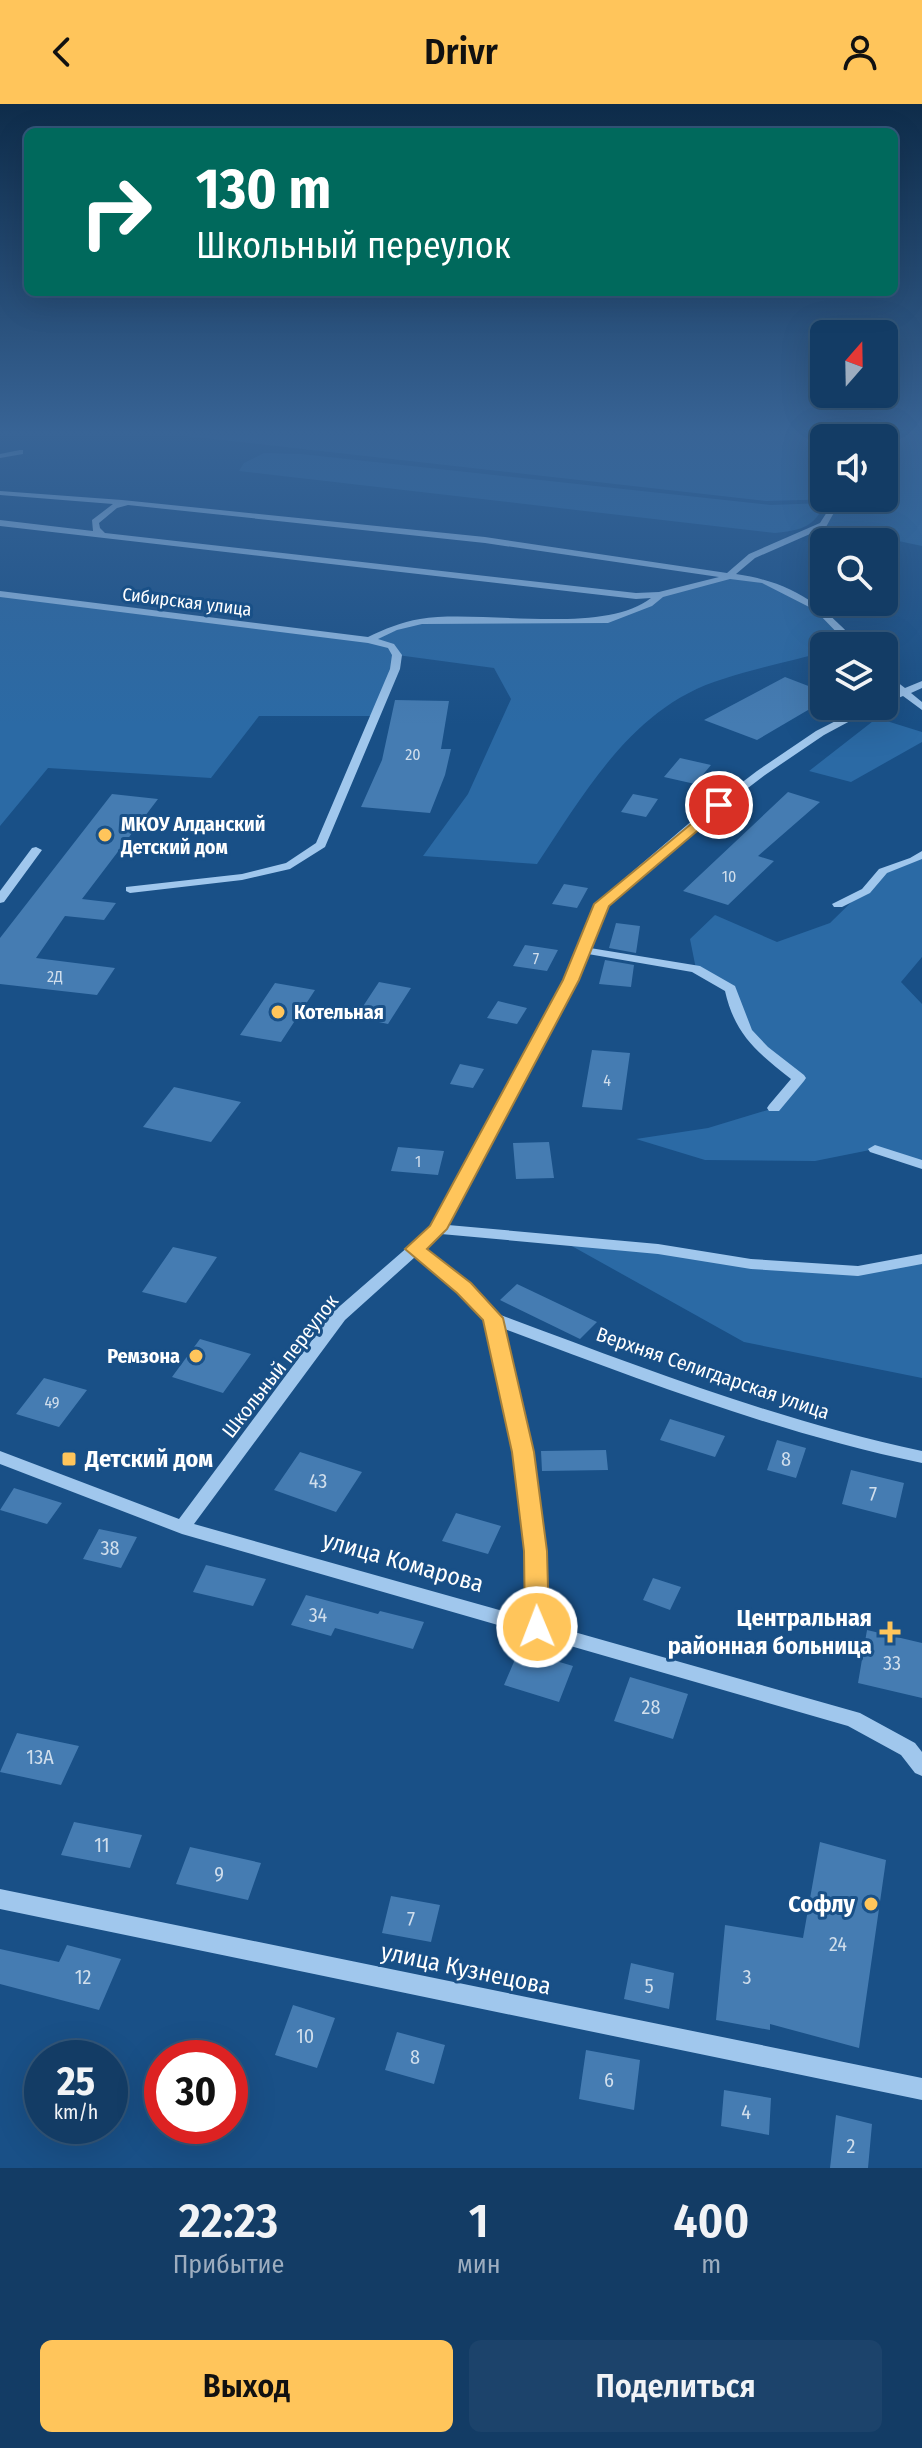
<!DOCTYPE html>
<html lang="ru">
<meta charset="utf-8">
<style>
:root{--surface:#133c65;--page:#1c436b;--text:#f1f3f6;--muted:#9dadbf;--line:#325679;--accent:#ffc55b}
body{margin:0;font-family:"Fira Sans Condensed",sans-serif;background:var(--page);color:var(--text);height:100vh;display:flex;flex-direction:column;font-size:30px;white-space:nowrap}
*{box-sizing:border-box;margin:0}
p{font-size:26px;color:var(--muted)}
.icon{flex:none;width:44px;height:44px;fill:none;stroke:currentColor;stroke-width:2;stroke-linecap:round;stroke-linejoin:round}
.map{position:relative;height:2064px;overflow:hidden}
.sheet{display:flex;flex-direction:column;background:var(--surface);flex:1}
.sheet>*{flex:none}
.top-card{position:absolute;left:24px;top:24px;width:874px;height:168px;border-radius:12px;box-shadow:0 8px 32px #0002,0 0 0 2px var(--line);background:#00695c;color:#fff;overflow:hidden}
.needle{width:52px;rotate:20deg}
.tools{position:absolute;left:810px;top:216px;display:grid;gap:16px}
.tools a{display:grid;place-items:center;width:88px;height:88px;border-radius:12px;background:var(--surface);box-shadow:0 8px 32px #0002,0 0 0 2px var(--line);font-size:40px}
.speed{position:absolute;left:24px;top:1936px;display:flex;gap:16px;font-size:40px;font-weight:700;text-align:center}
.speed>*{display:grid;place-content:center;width:104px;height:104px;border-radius:50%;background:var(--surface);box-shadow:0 8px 32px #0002,0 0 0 2px var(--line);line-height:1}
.speed small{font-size:20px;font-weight:400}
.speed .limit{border:12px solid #d22;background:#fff;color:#111}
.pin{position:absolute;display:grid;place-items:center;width:68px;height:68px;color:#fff;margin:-34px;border:4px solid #fff;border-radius:50%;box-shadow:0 2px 8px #0007}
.me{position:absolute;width:88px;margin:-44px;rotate:359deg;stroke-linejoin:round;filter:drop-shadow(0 0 6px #0008)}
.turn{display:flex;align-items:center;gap:28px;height:168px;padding:0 40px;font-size:36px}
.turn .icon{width:104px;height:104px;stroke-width:2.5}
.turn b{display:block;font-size:56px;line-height:68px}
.eta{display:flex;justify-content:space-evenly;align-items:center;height:136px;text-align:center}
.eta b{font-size:48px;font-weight:600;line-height:56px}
.primary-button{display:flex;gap:16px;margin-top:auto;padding:16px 40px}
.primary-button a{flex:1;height:92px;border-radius:12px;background:var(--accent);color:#111;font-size:32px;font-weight:600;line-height:92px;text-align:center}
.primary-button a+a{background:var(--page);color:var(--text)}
header{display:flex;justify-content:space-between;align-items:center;height:104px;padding:0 40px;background:var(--accent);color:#111;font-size:36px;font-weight:600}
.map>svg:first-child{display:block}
.green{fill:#2b6aa5;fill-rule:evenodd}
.building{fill:#457cb2}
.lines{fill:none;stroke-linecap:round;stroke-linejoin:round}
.minor{fill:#a0c7ed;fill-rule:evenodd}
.route{fill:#ffc55b;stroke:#a6803b;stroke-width:2}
.poi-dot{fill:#ffc55b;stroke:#195087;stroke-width:3}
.labels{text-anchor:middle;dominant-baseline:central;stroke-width:6;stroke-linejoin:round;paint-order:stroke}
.number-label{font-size:16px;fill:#d0deec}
.far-street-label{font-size:18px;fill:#fff;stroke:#195087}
.poi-label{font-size:20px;font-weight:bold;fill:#fff;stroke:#195087;text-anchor:start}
.street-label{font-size:20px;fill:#fff;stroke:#195087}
.near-number-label{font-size:20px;fill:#d0deec}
.near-poi-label{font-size:24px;font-weight:bold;fill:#fff;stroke:#195087;text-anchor:end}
.near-street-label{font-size:24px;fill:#fff;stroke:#195087}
</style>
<header><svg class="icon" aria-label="back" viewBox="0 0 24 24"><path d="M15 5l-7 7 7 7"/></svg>Drivr<svg class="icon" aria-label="person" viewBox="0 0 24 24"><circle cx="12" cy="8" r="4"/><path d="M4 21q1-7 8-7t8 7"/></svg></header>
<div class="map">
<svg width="922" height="2064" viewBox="0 0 922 2064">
<rect width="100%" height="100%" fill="#195087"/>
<path class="green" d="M186 332H922V442L823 421 838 395 766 397ZM824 334H884V394H824Z
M264 349 301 350 771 401 825 399C814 424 801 426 775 429L239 367 244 359Z
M729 472C787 481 812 498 852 539L824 542V548C791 557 756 564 723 575 633 602 586 687 537 760L423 752 468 690 511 595 494 564 397 551 372 612H259L211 674 48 664 0 722V490L369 536 422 517 608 516 660 491Z
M877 614 922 628V638L851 678 809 667Z
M922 750V853L901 878 922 900V1061L875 1045 815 1057 705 1056 636 1035 708 1024 774 1004 798 974 758 943 730 885 696 865 690 835 715 811 777 838 830 819 883 767Z
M561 1136 751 1160 857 1167 922 1155V1274L744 1238Z"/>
<path class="building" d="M785 573 824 588V600L808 606 757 636 704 616Z
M395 596 449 597 441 645H451L445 671 430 709 361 703 382 656Z
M680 654 711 661 695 680 664 673Z
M788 688 820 698 758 752 774 757 728 801 683 787Z
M112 690 158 695 82 795 116 799 104 816 65 812 36 854 115 864 97 891 0 880V834Z
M633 690 658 695 646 713 621 708Z
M564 780 588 784 577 804 552 800Z
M616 819 640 822 636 849 609 844Z
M525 841 558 846 547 867 513 862Z
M605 856 634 861 631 883 599 880Z
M379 878 411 884 388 920 356 913Z
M275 879 315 886 281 938 240 931Z
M498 897 527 904 517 920 487 914Z
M592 946 630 949 622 1006 582 1003Z
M460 960 484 965 473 984 450 980Z
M174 983 241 998 211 1038 143 1023Z
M549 1038 554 1074 516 1075 513 1039Z
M398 1043 444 1047 438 1071 391 1067Z
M173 1143 217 1153 186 1199 142 1188Z
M517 1180 597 1218 580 1235 500 1196Z
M200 1235 251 1250 223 1289 172 1273Z
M44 1274 87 1286 59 1323 16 1310Z
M670 1315 725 1332 715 1353 660 1336Z
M777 1336 806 1344 796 1374 767 1366Z
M606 1346 608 1366 542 1367 541 1347Z
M300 1348 362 1368 336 1408 274 1386Z
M851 1366 904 1379 896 1414 842 1400Z
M14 1384 62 1399 47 1420 0 1406Z
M456 1409 501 1422 488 1450 442 1437Z
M99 1425 137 1433 121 1464 83 1455Z
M206 1461 266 1475 253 1502 193 1488Z
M653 1474 681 1483 670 1506 643 1496Z
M306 1491 378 1510 380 1507 424 1518 413 1545 335 1524 331 1532 291 1521Z
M867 1526 922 1539V1594L858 1579Z
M519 1546 573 1562 559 1598 504 1581Z
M630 1573 688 1590 673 1635 614 1617Z
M17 1629 79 1642 61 1681 0 1668Z
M74 1718 142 1731 130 1764 61 1751Z
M820 1738 886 1756 859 1944 770 1920V1926L716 1916 725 1821 803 1834Z
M190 1743 261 1759 248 1796 176 1780Z
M391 1792 440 1801 431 1838 382 1829Z
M67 1841 121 1855 99 1906 0 1880V1845L59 1858Z
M631 1859 674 1869 669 1905 624 1895Z
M293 1901 335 1914 317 1964 275 1951Z
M397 1928 445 1941 434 1980 385 1966Z
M586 1946 640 1956 634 2006 579 1995Z
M724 1986 771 1994 769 2031 721 2022Z
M836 2011 872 2020 868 2064H830Z"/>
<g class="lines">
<path class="minor" d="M20 346H23V350L0 354V350Z
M0 387 122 396 485 433 727 469 749 450 820 419 836 394H842L826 423 755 454 736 470C791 478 824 501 860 542H850L815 506 762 479 730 475 663 493 652 502 608 519 422 520 397 526 378 535 394 540 402 551 400 565 325 743 290 765 242 776 130 789 126 787V783L242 770 286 759 316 739 390 565 392 551 388 544 368 539 0 493V487L368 533C385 525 401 518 420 515 480 505 604 532 651 494L636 495 0 422V416L93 427 92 416 113 400 0 391ZM128 401 485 439 719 473 659 488 636 489 105 429 100 424 99 419 117 404Z
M884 568 905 584 922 577V584L911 589 922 598V606L903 592 884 600V593L897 587 884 576Z
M865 602H878L824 631 765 671 702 719 607 802 590 844 700 862 735 882 752 926 768 943 804 971 806 974 804 977 779 1007H769L767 1004 769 1001 791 975C757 948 735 931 725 887L692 868 588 850 577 876 448 1121 658 1140 751 1155 858 1162 922 1150V1160L858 1172 751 1165 658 1150 441 1130 425 1145 469 1180 498 1210C638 1262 775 1316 922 1347V1359C777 1329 641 1276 502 1224L531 1348 545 1447 546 1520 860 1609 915 1639 922 1648V1672L915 1669 901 1651 848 1622 182 1430 0 1360V1347L179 1415 333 1208 432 1122 565 876 598 797 694 715 757 667 816 627ZM415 1153 459 1188 485 1216 515 1348 527 1447 528 1514 194 1420 345 1216Z
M36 743 42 746 4 798 0 799V787L32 744Z
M922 747V755L887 769 870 789 842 803H834L832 800 862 785 879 765 910 754Z
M875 1041 922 1056V1065L870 1048 868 1045Z
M0 1785 922 1974V1996L0 1805Z"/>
</g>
<linearGradient id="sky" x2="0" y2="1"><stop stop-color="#0e2c4a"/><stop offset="0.53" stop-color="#386496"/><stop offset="1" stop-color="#386496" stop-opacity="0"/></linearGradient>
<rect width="922" height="621" fill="url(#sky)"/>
<path class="route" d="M719 697 724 698V704L609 802 579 876 447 1125 427 1145 471 1179 503 1214 534 1348 547 1447 549 1523 546 1530 537 1533 529 1530 525 1523 524 1447 512 1348 483 1216 457 1189 405 1145 430 1122 563 876 594 800Z"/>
<g class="poi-dot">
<circle cx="105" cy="731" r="8"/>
<circle cx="278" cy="908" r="8"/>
<circle cx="196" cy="1252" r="8"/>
<rect x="61" y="1347" width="16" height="16" rx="4"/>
<path d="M886 1516h8v8h8v8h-8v8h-8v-8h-8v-8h8z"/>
<circle cx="871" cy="1800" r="8"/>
</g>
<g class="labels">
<g class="number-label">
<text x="413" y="650">20</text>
<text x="729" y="772">10</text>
<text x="536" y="854">7</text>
<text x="55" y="872">2Д</text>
<text x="607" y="976">4</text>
<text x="418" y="1057">1</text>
<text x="52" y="1298">49</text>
</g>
<g class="far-street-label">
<text transform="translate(187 498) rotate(7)">Сибирская улица</text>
</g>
<g class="poi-label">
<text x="121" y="720">МКОУ Алданский<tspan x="121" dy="23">Детский дом</tspan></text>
<text x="294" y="908">Котельная</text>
<text x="180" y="1252" text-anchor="end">Ремзона</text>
</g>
<g class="street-label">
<text transform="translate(280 1262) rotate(-52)">Школьный переулок</text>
<text transform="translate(713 1269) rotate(19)">Верхняя Селигдарская улица</text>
</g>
<g class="near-number-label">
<text x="786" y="1355">8</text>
<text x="318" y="1377">43</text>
<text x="873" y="1390">7</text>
<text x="110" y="1444">38</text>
<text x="318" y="1511">34</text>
<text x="892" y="1559">33</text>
<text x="651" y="1603">28</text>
<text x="40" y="1653">13А</text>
<text x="102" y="1741">11</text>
<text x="219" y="1770">9</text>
<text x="411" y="1815">7</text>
<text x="838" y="1840">24</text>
<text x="83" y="1873">12</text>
<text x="747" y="1873">3</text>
<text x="649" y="1882">5</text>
<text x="305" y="1932">10</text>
<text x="415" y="1953">8</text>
<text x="609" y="1976">6</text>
<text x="746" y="2008">4</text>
<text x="851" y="2042">2</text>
</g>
<g class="near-poi-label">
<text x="85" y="1355" text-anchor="start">Детский дом</text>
<text x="872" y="1514">Центральная<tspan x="872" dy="28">районная больница</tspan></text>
<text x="855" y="1800">Софлу</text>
</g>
<g class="near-street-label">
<text transform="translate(403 1458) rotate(16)">улица Комарова</text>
<text transform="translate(466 1865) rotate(12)">улица Кузнецова</text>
</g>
</g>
</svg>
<div class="tools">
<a><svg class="needle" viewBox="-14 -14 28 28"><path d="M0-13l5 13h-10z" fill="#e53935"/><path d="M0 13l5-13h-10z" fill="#9dadbf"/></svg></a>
<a><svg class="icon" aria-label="sound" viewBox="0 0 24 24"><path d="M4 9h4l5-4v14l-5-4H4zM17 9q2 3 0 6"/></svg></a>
<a><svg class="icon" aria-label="search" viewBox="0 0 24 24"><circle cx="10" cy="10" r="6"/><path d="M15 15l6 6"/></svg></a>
<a><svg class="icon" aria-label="layers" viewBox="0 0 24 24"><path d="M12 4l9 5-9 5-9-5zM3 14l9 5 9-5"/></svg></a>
</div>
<div class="speed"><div>25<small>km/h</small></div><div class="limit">30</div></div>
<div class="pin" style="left:719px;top:701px;background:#d93025"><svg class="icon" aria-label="arrive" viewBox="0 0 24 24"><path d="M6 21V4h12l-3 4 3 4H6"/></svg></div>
<svg class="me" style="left:537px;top:1523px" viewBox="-20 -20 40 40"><circle r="17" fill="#ffc55b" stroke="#fff" stroke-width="3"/><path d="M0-11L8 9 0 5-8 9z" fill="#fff"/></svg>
<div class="top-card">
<div class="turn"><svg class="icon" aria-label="right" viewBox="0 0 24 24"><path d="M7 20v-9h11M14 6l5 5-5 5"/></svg><div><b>130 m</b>Школьный переулок</div></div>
</div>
</div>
<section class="sheet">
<div class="eta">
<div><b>22:23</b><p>Прибытие</p></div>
<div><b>1</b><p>мин</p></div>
<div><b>400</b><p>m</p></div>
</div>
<div class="primary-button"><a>Выход</a><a>Поделиться</a></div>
</section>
